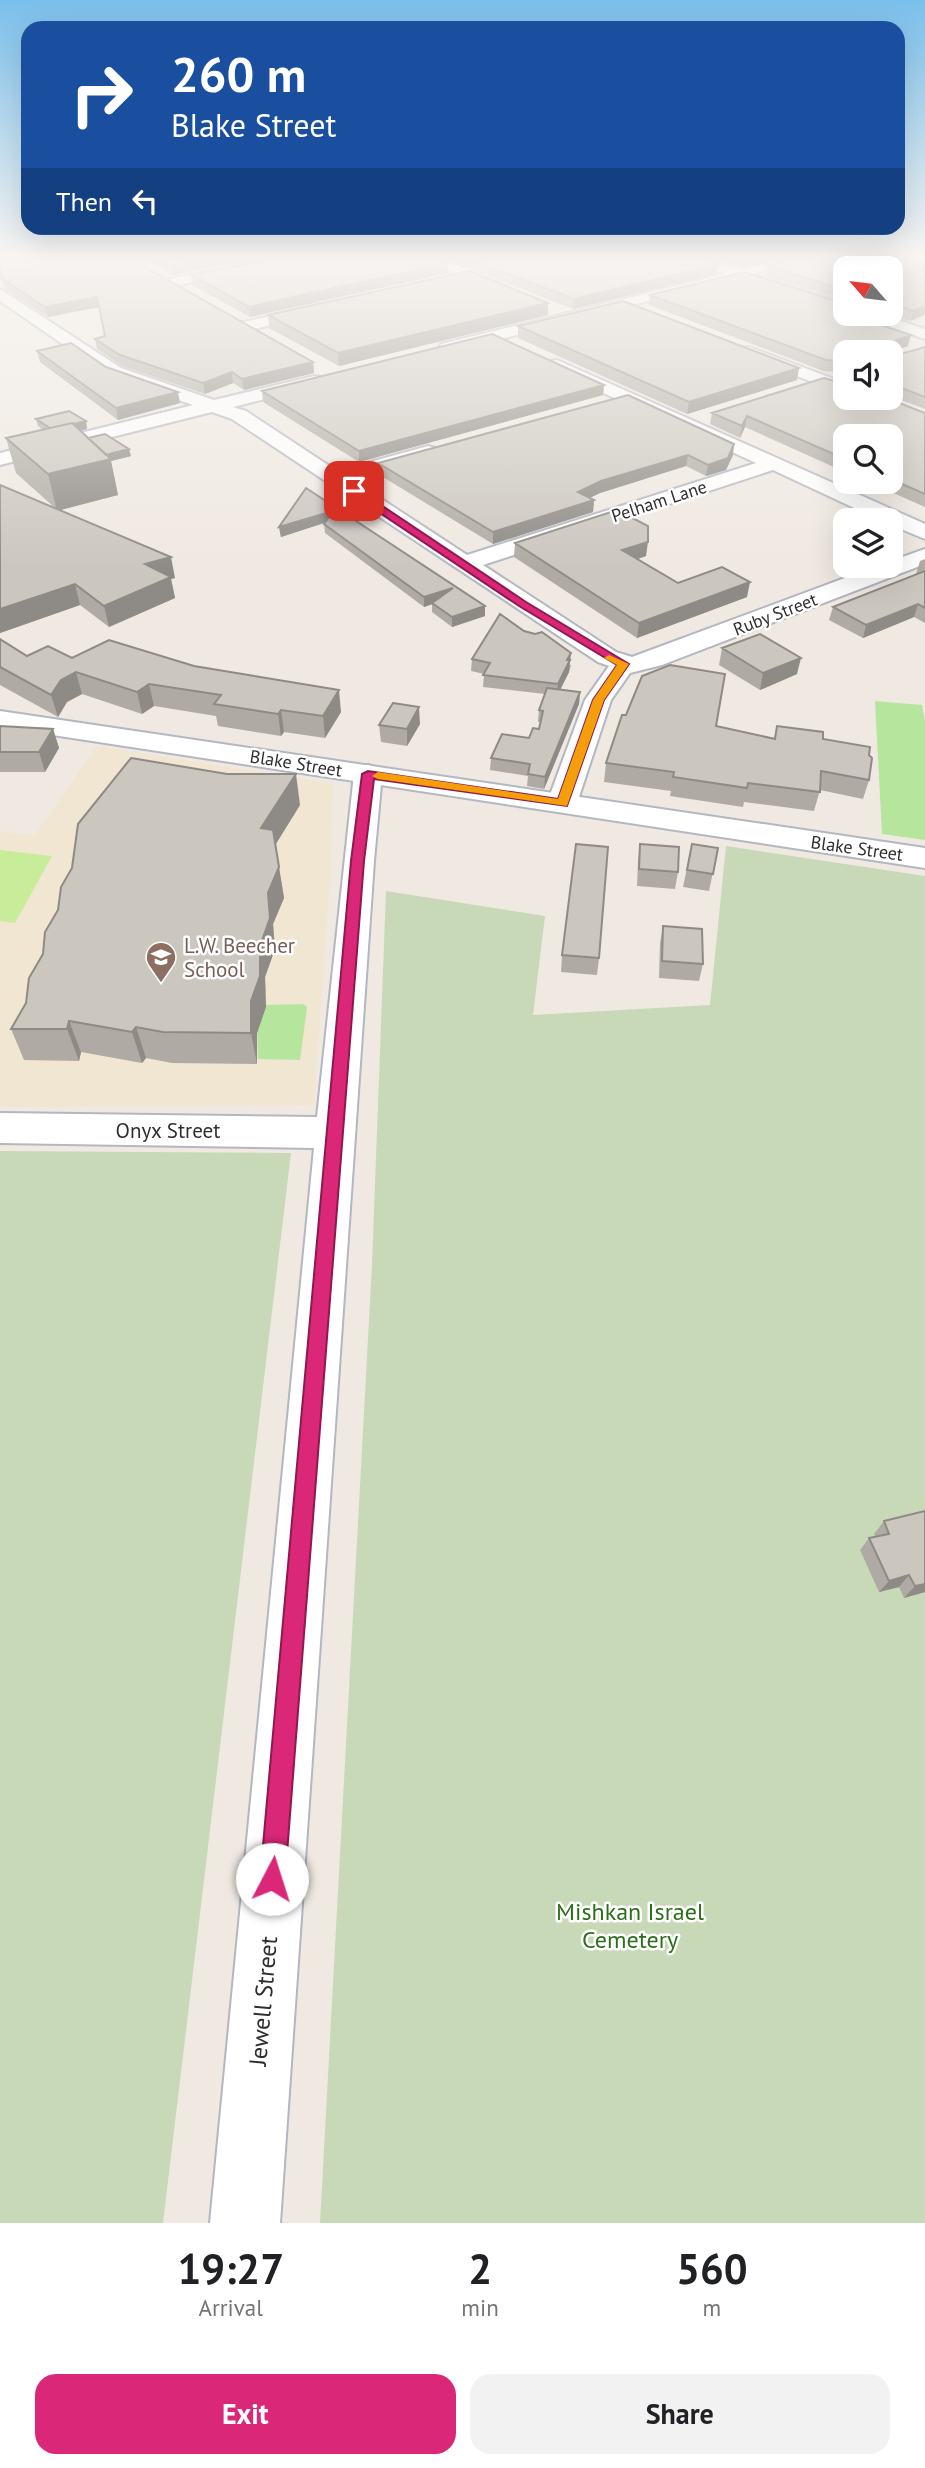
<!DOCTYPE html>
<style>
:root{--surface:#fff;--page:#f2f2f2;--text:#202124;--muted:#757577;--accent:#db2777}
body{margin:0;font-family:"PT Sans",sans-serif;background:var(--page);color:var(--text);height:100vh;display:flex;flex-direction:column;font-size:26px;white-space:nowrap}
*{box-sizing:border-box;margin:0}
p{font-size:23px;color:var(--muted)}
.icon{flex:none;width:38px;height:38px;fill:none;stroke:currentColor;stroke-width:2;stroke-linecap:round;stroke-linejoin:round}
.map{position:relative;height:2223px;overflow:hidden}
.details{display:flex;flex-direction:column;background:var(--surface);flex:1}
.details>*{flex:none}
.guide{position:absolute;left:21px;top:21px;width:884px;height:214px;border-radius:21px;box-shadow:0 7px 28px #0002;background:#1a4fa0;color:#fff;overflow:hidden}
.needle{width:46px;rotate:298deg}
.buttons{position:absolute;left:833px;top:256px;display:grid;gap:14px}
.buttons a{display:grid;place-items:center;width:70px;height:70px;border-radius:14px;background:var(--surface);box-shadow:0 7px 28px #0002;font-size:35px}
.pin{position:absolute;display:grid;place-items:center;width:60px;height:60px;color:#fff;margin:-30px;border-radius:14px;box-shadow:0 4px 10px #0006}
.me{position:absolute;width:77px;margin:-38px;rotate:5deg;stroke-linejoin:round;filter:drop-shadow(0 0 5px #0008)}
.turn{display:flex;align-items:center;gap:24px;height:147px;padding:0 35px;font-size:32px}
.turn .icon{width:91px;height:91px;stroke-width:2.5}
.turn b{display:block;font-size:49px;line-height:60px}
.then{display:flex;align-items:center;height:66px;padding:0 35px;background:#0003;gap:14px;font-size:26px}
.eta{display:flex;justify-content:space-evenly;align-items:center;height:119px;text-align:center}
.eta b{font-size:42px;font-weight:800;line-height:49px}
.action{display:flex;gap:14px;margin-top:auto;padding:14px 35px}
.action a{flex:1;height:80px;border-radius:21px;background:var(--accent);color:#fff;font-size:28px;font-weight:800;line-height:80px;text-align:center}
.action a+a{background:var(--page);color:var(--text)}
.map>svg:first-child{display:block}
.education{fill:#f0e6d1}
.green{fill:#b6e59e}
.cemetery{fill:#c8d9b8}
.pitch{fill:#c9ec9a}
.lines{fill:none;stroke-linecap:round;stroke-linejoin:round}
.street-casing{stroke:#b4b7c1;stroke-width:4}
.secondary-casing{stroke:#b4b7c1;stroke-width:4}
.street{fill:#fff;fill-rule:evenodd}
.secondary{fill:#fff;fill-rule:evenodd}
.wall{fill:#afaba4}
.shaded-wall{fill:#8e8b86}
.building{fill:#cbc7bf;stroke:#8e8b86;stroke-width:2}
.route{fill:#db2777;stroke:#8e194d;stroke-width:2}
.slow{fill:#f59e0b}
.labels{text-anchor:middle;dominant-baseline:central;stroke-width:5;stroke-linejoin:round;paint-order:stroke}
.far-street-label{font-size:18px;fill:#2e2e2e;stroke:#fff}
.education-label{font-size:21px;fill:#785e54;stroke:#fff;text-anchor:start}
.street-label{font-size:21px;fill:#2e2e2e;stroke:#fff}
.near-park-label{font-size:24px;fill:#2c6e1b;stroke:#fff}
.near-street-label{font-size:24px;fill:#2e2e2e;stroke:#fff}
</style>
<div class="map">
<svg width="925" height="2223" viewBox="0 0 925 2223">
<rect width="100%" height="100%" fill="#efe9e1"/>
<path class="education" d="M97 746 333 784 331 863 314 1105 0 1107V832L35 835Z"/>
<path class="green" d="M875 701 922 705 925 721V840L882 834Z
M303 1004 307 1007 300 1060 258 1059 257 1030 266 1005Z"/>
<path class="cemetery" d="M726 846 925 876V2223H320L372 1265 386 891 545 916 533 1015 710 1005Z
M0 1151 291 1153 163 2223H0Z"/>
<path class="pitch" d="M0 850 52 856 15 923 0 921Z"/>
<g class="lines">
<g class="street-casing">
<path id="street" d="M271 258H298L291 262 170 287 163 283 170 279Z
M421 258H440L519 292 511 297 506 295Z
M791 258H815L447 353 439 348 441 344Z
M0 289 121 368 214 400 314 376 320 377 323 381 320 385 233 407 246 411 337 471 428 446 435 448 438 452 435 456 351 479 467 555 756 463 551 369 548 365 551 361 557 360 925 524V539L891 525V520H880L773 470 483 565 616 652 632 657 880 565H891V561L925 549V564L662 665 630 673 611 700 577 803 573 809 562 812 551 809 547 803 585 700 609 666 598 662 232 419 212 412 0 465V453L193 405 109 376 0 301Z
M320 304 326 306V312L246 331 238 326 240 323Z
M749 347 845 383V394L743 356 741 352 743 348Z
M368 765 378 768 382 774 374 861 280 2223H210L314 1148 0 1143V1113L317 1117 354 774 358 768Z"/>
</g>
<g class="secondary-casing">
<path id="secondary" d="M679 258H700L845 303V313Z
M852 313H877L925 329V339Z
M0 711 925 848V868L0 727Z"/>
</g>
<use href="#street" class="street"/>
<use href="#secondary" class="secondary"/>
</g>
<path class="wall" d="M0 258 313 362 314 373 244 390 233 383 205 394 122 366 97 349 95 339 105 336 99 307 48 317 6 290 0 279Z
M142 258H259L173 275Z
M277 258H443L441 259 448 263V273L250 317 192 285 191 275Z
M443 258H700L717 274 573 309Z
M708 258H781L740 268Z
M912 258H925V262Z
M925 264 910 321 886 313H891V268H845V300L766 276 768 266Z
M650 295 890 328 908 346 891 352V353L894 356 925 347V409L891 396V352H845V380L838 372 823 371 649 305Z
M548 303V315L339 366 269 328 268 315Z
M518 326 799 368 797 380 687 414 518 338Z
M37 351 106 367 180 403 118 420 40 362Z
M604 385 603 395 359 462 263 402 262 391Z
M628 395 733 455 726 470 706 476 686 466 600 493 590 498 594 500 593 512 493 544 378 474V463Z
M712 413H925V507L866 481H891V436H845V472L745 427 740 438 710 424Z
M36 419 86 421 87 429 80 430 88 438 131 456 111 461 118 495 59 510 175 578 171 579 175 598 109 627 80 605 0 633V485L55 508 16 473 6 438 43 430 38 426Z
M306 488 485 616 452 627 432 612V604L424 607 325 533 324 523 281 537 279 527Z
M515 543 646 556 637 559 678 583 747 597 637 638 514 557Z
M925 559V623L914 617 863 638 829 620 833 607 916 574 920 561Z
M0 639 27 656 72 658 341 712 325 738 284 732 281 736 218 726 216 716 154 706 142 714 82 694 67 702 58 717 0 685Z
M722 648 797 674 760 690 719 665Z
M472 659 571 665 569 672 560 690 580 692 579 704 544 789 527 786 528 776 490 770 491 758 529 738 539 729 540 722H538L539 710 545 694 483 687 484 674 471 671Z
M420 724 407 746 381 742 379 725Z
M0 726 53 729 59 748 45 772H0Z
M716 726 774 738 777 726 823 739 869 755V780L863 799 820 790 814 811 744 802 743 807 670 796 671 791 604 782 606 763Z
M300 805 275 845 284 898 273 924 275 949 265 977 266 1007 257 1033V1064L172 1063 146 1058 142 1063 81 1052 79 1061 24 1060 11 1029Z
M640 844 678 872 675 889 637 886 638 861Z
M692 844 718 848 709 891 683 887Z
M663 926 703 964 699 981 659 978 660 943Z
M562 955 599 958 597 975 561 972Z
M884 1521 925 1592 904 1598 899 1587 879 1592 860 1550 869 1538 876 1537 874 1534Z"/>
<path class="shaded-wall" d="M210 258H259L173 275 172 266Z
M742 258H781L740 268Z
M448 263V273L250 317 249 307Z
M719 264 717 274 573 309 574 299Z
M97 297 99 307 48 317 45 307Z
M548 303V315L339 366 338 353Z
M925 306V315L910 321 913 311Z
M892 319 889 329 877 324Z
M911 335 908 346 891 352 892 342Z
M313 362 314 373 244 390 242 379Z
M799 368 797 380 687 414 689 402Z
M232 372 233 383 205 394 203 383Z
M604 385 603 395 359 462V451Z
M178 392 180 403 118 420 116 408Z
M747 416 745 427 740 438 742 426Z
M86 421 87 429 55 437 53 429Z
M734 444 733 455 726 470 706 476 708 465Z
M129 449 131 456 111 461 118 495 57 511 48 474 97 457Z
M688 455 686 466 600 493 578 503V492L601 481Z
M594 500 593 512 493 544V532Z
M333 511V520L281 537 279 527Z
M648 542 646 556 621 565 622 550Z
M171 557 175 578 171 579 175 598 109 627 104 606 145 564Z
M750 582 747 597 637 638 639 623Z
M75 584 80 605 0 633V609Z
M453 588V597L424 607V597Z
M918 604 914 617 863 638 866 625Z
M485 606V616L452 627V617Z
M571 653 569 672 557 696 558 684 567 660Z
M801 658 797 674 760 690 763 673Z
M76 672 82 694 67 702 58 717 51 695 61 680Z
M149 684 154 706 142 714 137 692Z
M339 690 341 712 325 738 323 716Z
M580 692 579 704 544 789 545 777Z
M419 707 420 724 407 746V729Z
M281 710 284 732 281 736 278 714Z
M53 729 59 748 45 772 39 752Z
M296 774 300 805 266 860 261 828Z
M279 867 284 898 273 924 275 949 265 977 266 1007 257 1033V1064L251 1033V1001L268 893Z
M69 1021 81 1052 79 1061 67 1029Z
M136 1027 146 1058 142 1063 132 1032Z
M909 1575 899 1587 879 1592 889 1581Z
M925 1584V1592L904 1598 915 1586Z"/>
<path class="building" d="M0 258H129L313 362 242 379 232 372 203 383 120 355 95 339 105 336 97 297 45 307 4 280 0 274Z
M158 258H210L172 266Z
M277 258H439L448 263 249 307 191 275Z
M467 258H700L719 264 574 299Z
M800 258H905L925 264V306L913 311 891 304V268H845V290L768 266Z
M469 271 548 303 338 353 268 315Z
M744 272 845 304V313H878L892 319 877 324 911 335 892 342 891 353 894 356 925 347V397L891 384V352H845V367L840 361 826 360 650 295Z
M623 301 799 368 689 402 518 326Z
M492 334 604 385 359 451 262 391Z
M71 343 106 367 178 392 116 408 37 351Z
M824 378 845 384V397H884L925 413V494L891 479V436H845V459L747 416 742 426 712 413Z
M628 395 734 444 728 458 708 465 688 455 601 481 578 492 594 500 493 532 378 463Z
M69 411 86 421 74 424 72 423 50 428 36 419Z
M72 423 111 459 48 474 6 438Z
M105 434 129 449 106 455 88 438Z
M0 485 171 557 145 564 171 577 104 606 75 584 0 609Z
M306 488 485 606 452 617 432 603 453 588 424 597 324 524 333 511 279 527Z
M617 510 648 526V542L622 550 678 583 722 567 750 582 639 623 515 543Z
M925 571V608L918 604 866 625 833 607Z
M500 614 524 631 535 634 542 632 571 653 567 660H570L558 684 483 675 490 663 472 659Z
M760 634 801 658 763 673 722 648Z
M0 639 27 656 48 646 72 658 109 640 194 666 339 690 323 716 281 710 278 714 214 704 221 695 149 684 137 692 76 672 61 680 51 695 0 667Z
M670 665 725 674 716 726 775 739 777 726 823 732V739L870 747 869 755 872 758 869 780 821 771 820 792 748 783 747 788 673 777 674 772 606 763 622 715H626L642 676Z
M547 688 580 692 545 777 528 774 530 764 491 758 502 734 529 738 533 728 539 729 543 711 539 710Z
M393 703 419 707 407 729 379 725Z
M0 726 53 729 39 752H0Z
M131 758 227 774H296L261 828 273 830 279 867 268 893 270 918 260 946V976L251 1001V1033L163 1032 136 1027 132 1032 69 1021 67 1029H11L26 1003 29 978 43 954 45 932 58 910 61 887 72 868 78 824Z
M576 844 608 847 599 958 562 955Z
M640 844 679 847 678 872 639 869Z
M692 844 718 848 713 874 687 870Z
M663 926 702 929 703 964 662 961Z
M925 1511V1584L915 1586 909 1575 889 1581 869 1538 889 1534 884 1521Z"/>
<linearGradient id="sky" x2="0" y2="1"><stop stop-color="#7abfeb"/><stop offset="0.45" stop-color="#f8f5f2"/><stop offset="1" stop-color="#f8f5f2" stop-opacity="0"/></linearGradient>
<rect width="925" height="569" fill="url(#sky)"/>
<path class="route" d="M350 489H357L526 602 629 664 604 700 567 806 374 779 364 861 285 1879 281 1887 272 1891 264 1887 260 1879 351 861 362 774 368 771 558 799 593 700 617 665 519 606 350 493Z"/>
<path class="slow" d="M609 655 629 664 604 700 567 806 378 779 372 776 378 772 558 799 593 700 617 665 604 658Z"/>
<defs>
<g id="school-pin" transform="scale(1.575)"><path d="M0 17L-7.5 6A9.5 9.5 0 1 1 7.5 6Z" fill="#8d6e63" stroke="#fff"/><path d="M0-5L7-2L0 1L-7-2ZM-4 1L0 2.5L4 1V4Q0 6-4 4Z" fill="#fff"/></g>
</defs>
<g fill-rule="evenodd">
<use href="#school-pin" x="161" y="957"/>
</g>
<g class="labels">
<g class="far-street-label">
<text transform="translate(659 501) rotate(-18)">Pelham Lane</text>
<text transform="translate(775 614) rotate(-21)">Ruby Street</text>
<text transform="translate(296 763) rotate(9)">Blake Street</text>
<text transform="translate(857 848) rotate(8)">Blake Street</text>
</g>
<g class="education-label">
<text x="184" y="945">L.W. Beecher<tspan x="184" dy="24">School</tspan></text>
</g>
<g class="street-label">
<text x="168" y="1130">Onyx Street</text>
</g>
<g class="near-park-label">
<text x="630" y="1911">Mishkan Israel<tspan x="630" dy="28">Cemetery</tspan></text>
</g>
<g class="near-street-label">
<text transform="translate(263 2001) rotate(-85)">Jewell Street</text>
</g>
</g>
</svg>
<div class="buttons">
<a><svg class="needle" viewBox="-14 -14 28 28"><path d="M0-13l5 13h-10z" fill="#e53935"/><path d="M0 13l5-13h-10z" fill="#757577"/></svg></a>
<a><svg class="icon" aria-label="sound" viewBox="0 0 24 24"><path d="M4 9h4l5-4v14l-5-4H4zM17 9q2 3 0 6"/></svg></a>
<a><svg class="icon" aria-label="search" viewBox="0 0 24 24"><circle cx="10" cy="10" r="6"/><path d="M15 15l6 6"/></svg></a>
<a><svg class="icon" aria-label="layers" viewBox="0 0 24 24"><path d="M12 4l9 5-9 5-9-5zM3 14l9 5 9-5"/></svg></a>
</div>
<div class="pin" style="left:354px;top:491px;background:#d93025"><svg class="icon" aria-label="arrive" viewBox="0 0 24 24"><path d="M6 21V4h12l-3 4 3 4H6"/></svg></div>
<svg class="me" style="left:272px;top:1879px" viewBox="-20 -20 40 40"><circle r="19" fill="#fff"/><path d="M0-13L10 11 0 6-10 11z" fill="#db2777"/></svg>
<div class="guide">
<div class="turn"><svg class="icon" aria-label="right" viewBox="0 0 24 24"><path d="M7 20v-9h11M14 6l5 5-5 5"/></svg><div><b>260 m</b>Blake Street</div></div>
<div class="then">Then<svg class="icon" aria-label="left" viewBox="0 0 24 24"><path d="M17 20v-9H6M10 6l-5 5 5 5"/></svg></div>
</div>
</div>
<section class="details">
<div class="eta">
<div><b>19:27</b><p>Arrival</p></div>
<div><b>2</b><p>min</p></div>
<div><b>560</b><p>m</p></div>
</div>
<div class="action"><a>Exit</a><a>Share</a></div>
</section>
